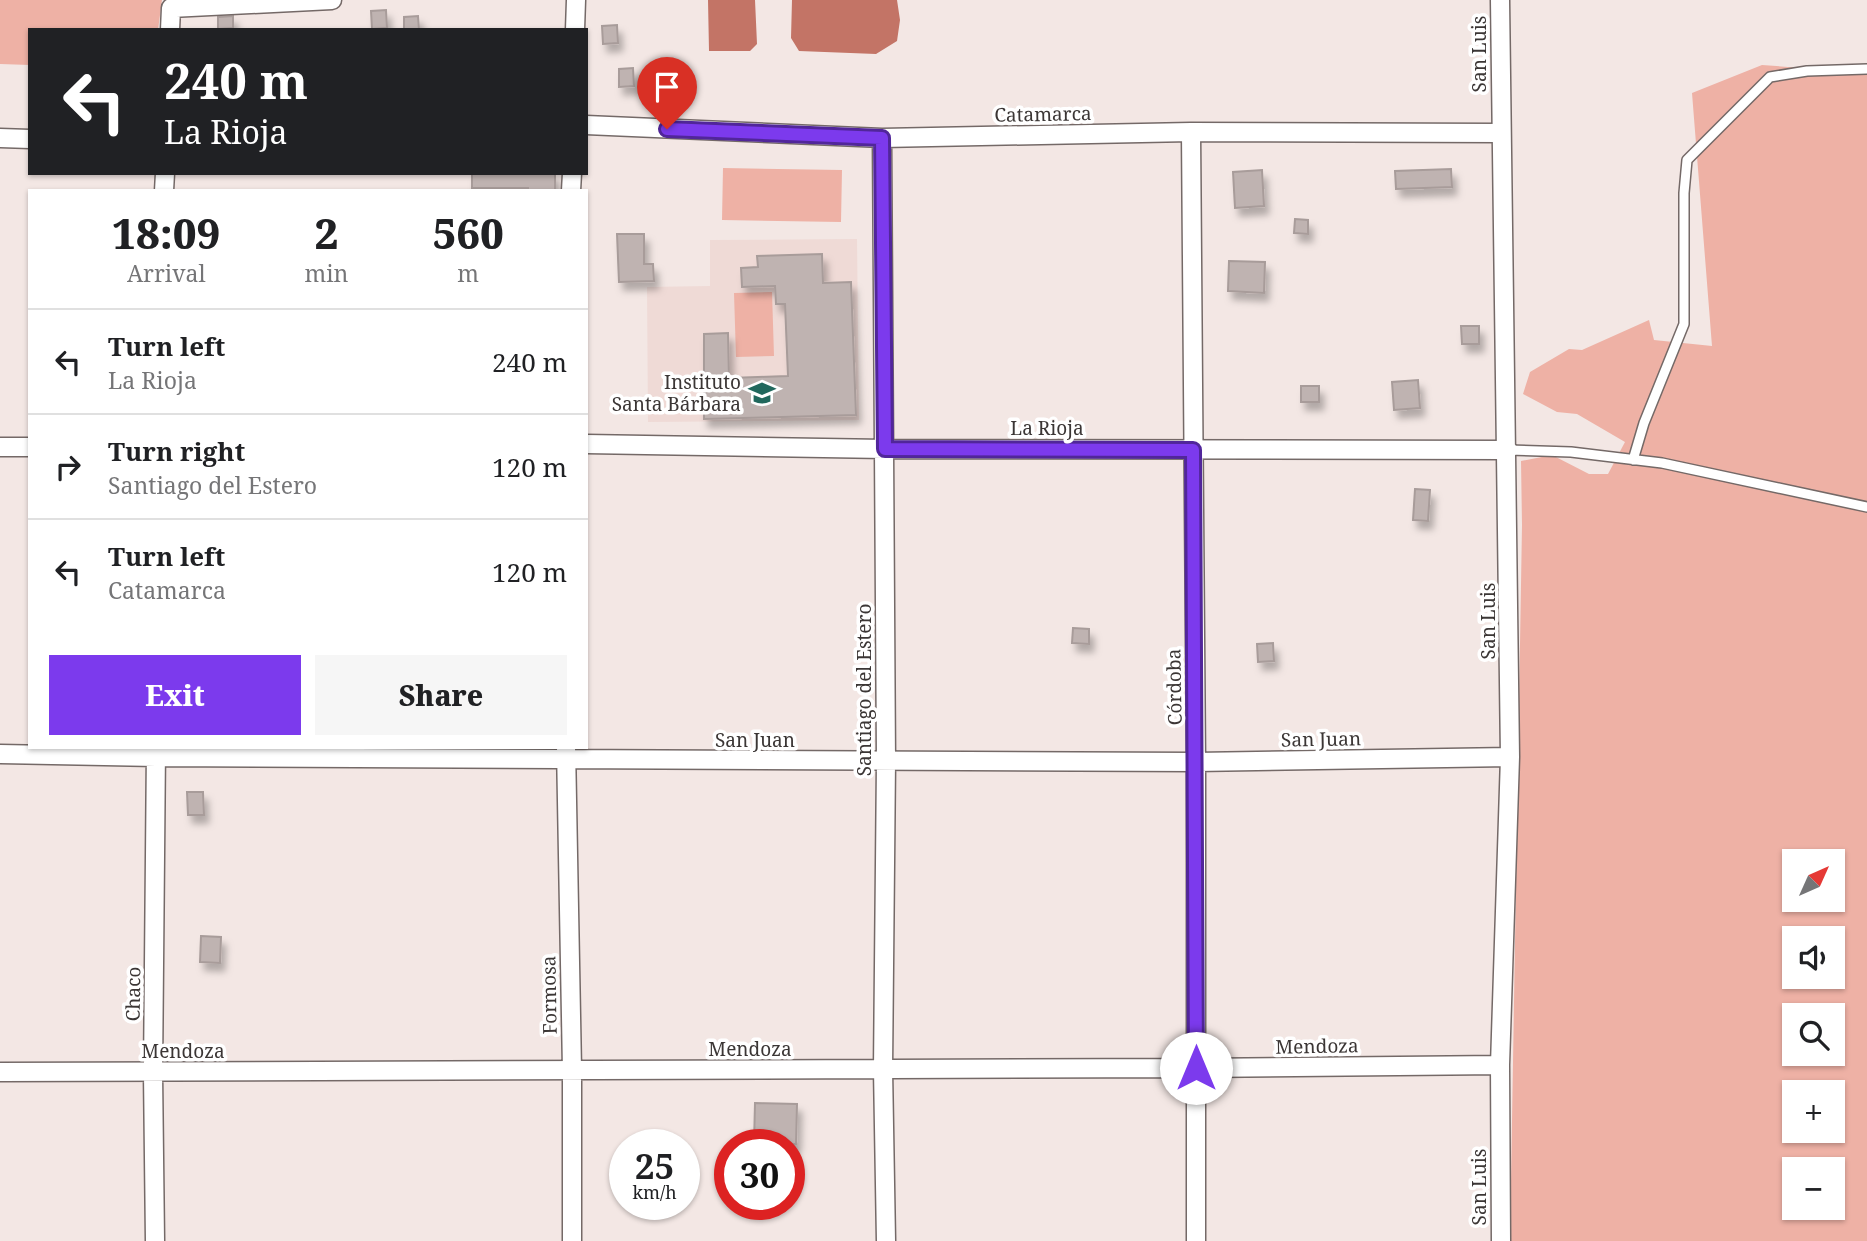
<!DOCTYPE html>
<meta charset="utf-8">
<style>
:root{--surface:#fff;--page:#f6f6f6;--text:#202124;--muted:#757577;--line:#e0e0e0;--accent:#7c3aed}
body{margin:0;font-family:"Noto Serif",serif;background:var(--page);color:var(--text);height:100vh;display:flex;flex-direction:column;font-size:26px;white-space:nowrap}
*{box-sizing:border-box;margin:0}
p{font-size:23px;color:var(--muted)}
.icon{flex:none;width:38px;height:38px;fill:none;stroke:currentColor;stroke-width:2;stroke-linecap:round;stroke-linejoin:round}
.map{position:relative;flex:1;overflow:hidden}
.panel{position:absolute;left:28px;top:189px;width:560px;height:560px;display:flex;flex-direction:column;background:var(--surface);border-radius:0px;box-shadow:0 2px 5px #0004}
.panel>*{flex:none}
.top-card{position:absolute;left:28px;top:28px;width:560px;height:147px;border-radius:0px;box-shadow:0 2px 5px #0004;background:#202124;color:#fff;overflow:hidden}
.needle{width:46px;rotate:45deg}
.fabs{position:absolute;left:1782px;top:849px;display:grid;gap:14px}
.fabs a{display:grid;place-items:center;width:63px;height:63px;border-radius:0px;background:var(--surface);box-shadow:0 2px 5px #0004;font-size:35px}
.speed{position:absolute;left:609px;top:1129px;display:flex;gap:14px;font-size:35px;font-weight:700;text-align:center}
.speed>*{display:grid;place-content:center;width:91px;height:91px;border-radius:50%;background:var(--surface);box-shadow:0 2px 5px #0004;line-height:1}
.speed small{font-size:18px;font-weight:400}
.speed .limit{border:10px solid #d22;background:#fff;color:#111}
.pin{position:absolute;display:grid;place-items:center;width:60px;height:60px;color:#fff;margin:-72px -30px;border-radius:50% 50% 50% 0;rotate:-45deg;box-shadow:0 0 7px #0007}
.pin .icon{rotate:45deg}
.me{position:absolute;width:77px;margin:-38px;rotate:0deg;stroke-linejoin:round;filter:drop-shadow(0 0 5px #0008)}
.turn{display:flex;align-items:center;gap:24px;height:147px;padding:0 21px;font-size:32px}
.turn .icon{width:91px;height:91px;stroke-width:2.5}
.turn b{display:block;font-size:49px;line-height:60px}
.eta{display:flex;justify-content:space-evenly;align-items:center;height:119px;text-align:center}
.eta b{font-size:42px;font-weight:800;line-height:49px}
.button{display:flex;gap:14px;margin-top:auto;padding:14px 21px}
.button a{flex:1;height:80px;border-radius:0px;background:var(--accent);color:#fff;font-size:28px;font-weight:800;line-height:80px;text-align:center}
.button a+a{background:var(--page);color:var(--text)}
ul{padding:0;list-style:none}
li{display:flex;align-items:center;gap:21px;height:105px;padding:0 21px;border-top:2px solid var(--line)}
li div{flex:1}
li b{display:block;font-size:26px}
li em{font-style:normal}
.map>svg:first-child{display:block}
.built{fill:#efdad6}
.green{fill:#eeb1a5;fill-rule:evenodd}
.water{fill:#c37466}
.building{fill:#bfb3b1;stroke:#a89c9a;stroke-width:2;filter:url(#shadow)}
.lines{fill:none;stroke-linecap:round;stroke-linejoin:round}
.service-casing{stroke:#746967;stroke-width:12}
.minor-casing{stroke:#746967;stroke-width:21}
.service{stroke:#fff;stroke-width:9}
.minor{stroke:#fff;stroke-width:18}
.route-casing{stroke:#51269a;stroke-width:18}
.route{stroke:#7c3aed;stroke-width:12}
.labels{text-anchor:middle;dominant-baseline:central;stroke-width:7;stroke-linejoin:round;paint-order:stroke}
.street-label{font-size:19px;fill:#3b3635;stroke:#fff}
.poi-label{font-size:19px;fill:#3b3635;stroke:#fff;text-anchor:end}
</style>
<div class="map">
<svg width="1867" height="1241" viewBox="0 0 1867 1241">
<defs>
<filter id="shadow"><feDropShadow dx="4.5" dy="8" stdDeviation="3.5" flood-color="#0004"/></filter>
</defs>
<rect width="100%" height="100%" fill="#f3e7e4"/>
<path class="built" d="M857 239 859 420 648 422 647 287 710 286V240Z"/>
<path class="green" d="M0 0H162L158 30H30V65L0 64Z
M1762 65 1867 73V1241H1510L1522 525 1521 461 1552 455 1589 474H1608L1625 442 1577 414 1557 412 1523 394 1530 372 1569 349 1582 350 1649 320 1654 340 1712 346 1692 93ZM1794 861H1832V900H1794ZM1794 938H1832V976H1794ZM1794 1015H1832V1054H1794ZM1794 1092H1832V1130H1794ZM1794 1169H1832V1208H1794Z
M723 168 842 170 841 222 722 220Z
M772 292 774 356 736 357 734 293Z"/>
<path class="water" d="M708 0H755L757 44 750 51H709Z
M792 0H897L900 20 897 41 876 54 799 51 791 38Z"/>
<path class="building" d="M386 10 387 28 372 29 371 11Z
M233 16V28L218 29V17Z
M418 16 419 30H404V17Z
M617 25 618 43 603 44 602 26Z
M633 68 634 86 619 87V69Z
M1451 169 1452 187 1396 189 1395 171Z
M1262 170 1264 206 1235 208 1233 172Z
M472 173H555V191H528V188H472Z
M1295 219 1308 220V234L1294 233Z
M617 234H644V264H653L654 281 619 282Z
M822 254 823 283 851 282 856 415 704 419V334L728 333 729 378 788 376 785 304H776L775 286 742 287 741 268 758 267 757 256Z
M1229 261 1265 262 1264 293 1228 291Z
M1461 326H1479V344H1462Z
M1418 380 1420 408 1394 410 1392 382Z
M1301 386H1319V402H1301Z
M1415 489 1430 490 1428 521 1413 520Z
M1073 628 1089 629V644L1072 643Z
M1273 643 1274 661 1258 662 1257 644Z
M187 792H203L204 815H188Z
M201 936 221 937 220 963 200 962Z
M755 1103 797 1104 796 1144H754Z"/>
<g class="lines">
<g class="service-casing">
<path id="service" d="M1508 450 1571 452 1662 463 1867 507
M1633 460 1644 423 1684 324V193L1687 160 1770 77 1807 71 1867 69"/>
</g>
<g class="minor-casing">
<path id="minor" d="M1500 0 1510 757 1500 1065 1501 1241
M170 30 171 8 332 0
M575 30 576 0
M586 125 882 138 1191 132 1501 133
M1191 132 1196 762V1241
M0 138 30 139
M882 138 886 761 883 1069 886 1241
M164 191 165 173
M571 191 572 173
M586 444 885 449 1508 450
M0 447H30
M566 747 572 1070V1241
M0 754 156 757 1196 762 1510 757
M0 1072 1196 1068 1500 1065
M155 1241 153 1073 156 747"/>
</g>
<use href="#service" class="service"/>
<use href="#minor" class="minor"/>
</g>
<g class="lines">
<g class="route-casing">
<path id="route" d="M667 129 882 138 885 449 1193 450 1196 1068"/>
</g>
<use href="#route" class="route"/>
</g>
<defs>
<g id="school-bare" transform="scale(2.1)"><path d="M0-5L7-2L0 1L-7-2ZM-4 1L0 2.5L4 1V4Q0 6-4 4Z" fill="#21685d" stroke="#fff" stroke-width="2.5" paint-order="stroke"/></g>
</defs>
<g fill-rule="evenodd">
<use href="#school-bare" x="762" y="393"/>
</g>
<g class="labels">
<g class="street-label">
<text transform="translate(1479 54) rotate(-90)">San Luis</text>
<text transform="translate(1043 114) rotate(-1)">Catamarca</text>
<text x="1047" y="428">La Rioja</text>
<text transform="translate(1488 621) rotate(-90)">San Luis</text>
<text transform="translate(1174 687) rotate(-91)">Córdoba</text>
<text transform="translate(864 690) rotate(-90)">Santiago del Estero</text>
<text transform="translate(1321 739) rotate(-1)">San Juan</text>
<text x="755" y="740">San Juan</text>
<text transform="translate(133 994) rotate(-89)">Chaco</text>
<text transform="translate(549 995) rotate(-91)">Formosa</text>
<text transform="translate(1317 1046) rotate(-1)">Mendoza</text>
<text x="750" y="1049">Mendoza</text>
<text x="183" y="1051">Mendoza</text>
<text transform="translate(1479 1187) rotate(-90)">San Luis</text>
</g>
<g class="poi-label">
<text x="741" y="382">Instituto<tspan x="741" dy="22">Santa Bárbara</tspan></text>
</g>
</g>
</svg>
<div class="fabs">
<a><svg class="needle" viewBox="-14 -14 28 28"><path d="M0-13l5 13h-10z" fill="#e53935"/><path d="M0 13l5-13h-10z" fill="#757577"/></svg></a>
<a><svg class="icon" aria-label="sound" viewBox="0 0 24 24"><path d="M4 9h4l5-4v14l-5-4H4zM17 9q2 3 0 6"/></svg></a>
<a><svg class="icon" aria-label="search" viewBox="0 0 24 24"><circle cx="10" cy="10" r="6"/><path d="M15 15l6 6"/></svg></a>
<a>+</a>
<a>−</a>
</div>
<div class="speed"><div>25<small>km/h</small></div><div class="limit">30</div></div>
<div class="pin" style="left:667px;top:129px;background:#d93025"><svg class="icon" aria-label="arrive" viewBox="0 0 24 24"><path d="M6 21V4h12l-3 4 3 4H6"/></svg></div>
<svg class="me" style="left:1196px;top:1068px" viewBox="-20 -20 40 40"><circle r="19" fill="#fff"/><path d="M0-13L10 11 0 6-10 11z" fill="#7c3aed"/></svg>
<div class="top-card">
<div class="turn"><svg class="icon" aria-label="left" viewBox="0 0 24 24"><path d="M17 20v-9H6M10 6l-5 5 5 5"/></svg><div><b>240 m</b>La Rioja</div></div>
</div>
<section class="panel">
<div class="eta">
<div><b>18:09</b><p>Arrival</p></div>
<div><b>2</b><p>min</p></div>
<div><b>560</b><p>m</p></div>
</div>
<ul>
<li><svg class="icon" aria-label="left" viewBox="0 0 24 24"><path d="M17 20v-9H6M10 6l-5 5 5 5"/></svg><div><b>Turn left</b><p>La Rioja</p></div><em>240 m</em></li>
<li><svg class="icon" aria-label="right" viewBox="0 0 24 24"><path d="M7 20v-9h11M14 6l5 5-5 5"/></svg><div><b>Turn right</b><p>Santiago del Estero</p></div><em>120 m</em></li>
<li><svg class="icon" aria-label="left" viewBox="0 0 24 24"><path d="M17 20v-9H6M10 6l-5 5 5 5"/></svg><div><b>Turn left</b><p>Catamarca</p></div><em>120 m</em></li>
</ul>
<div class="button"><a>Exit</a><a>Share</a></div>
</section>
</div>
